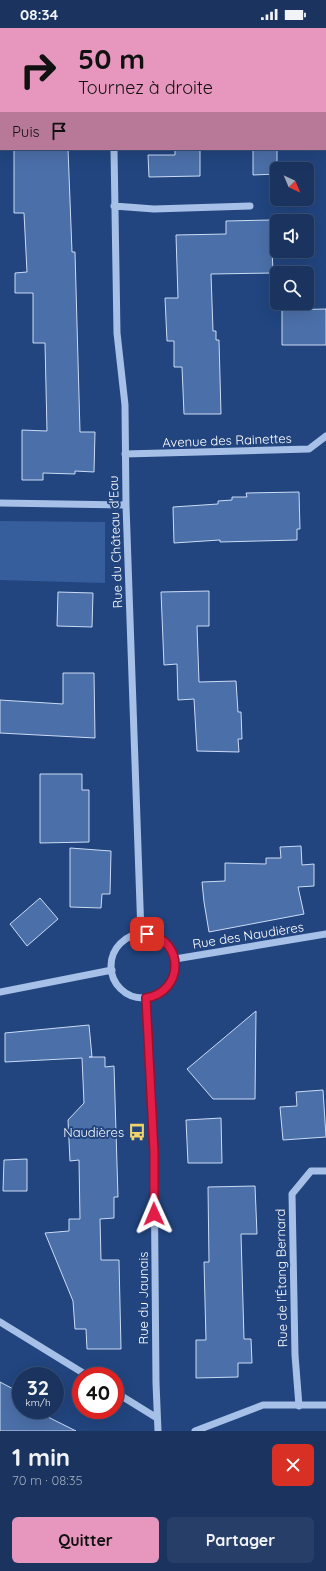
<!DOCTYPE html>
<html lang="fr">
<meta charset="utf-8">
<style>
:root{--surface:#1a345f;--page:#273f68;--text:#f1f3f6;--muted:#9faabd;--line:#384f74;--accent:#e797bd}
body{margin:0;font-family:Quicksand,sans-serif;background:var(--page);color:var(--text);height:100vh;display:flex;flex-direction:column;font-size:15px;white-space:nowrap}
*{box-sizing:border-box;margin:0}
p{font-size:13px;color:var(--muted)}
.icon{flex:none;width:22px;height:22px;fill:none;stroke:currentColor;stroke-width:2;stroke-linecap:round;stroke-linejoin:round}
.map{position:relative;height:1403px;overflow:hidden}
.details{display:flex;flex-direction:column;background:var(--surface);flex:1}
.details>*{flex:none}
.guide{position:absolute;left:0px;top:0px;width:326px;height:122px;box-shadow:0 4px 16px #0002,0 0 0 1px var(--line);background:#e797bd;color:#111;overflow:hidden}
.needle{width:26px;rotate:136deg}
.controls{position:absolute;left:270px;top:134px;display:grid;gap:8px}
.controls a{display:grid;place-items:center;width:44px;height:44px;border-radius:6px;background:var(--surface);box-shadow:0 4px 16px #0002,0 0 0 1px var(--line);font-size:20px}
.speed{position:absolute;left:12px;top:1339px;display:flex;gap:8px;font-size:20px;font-weight:700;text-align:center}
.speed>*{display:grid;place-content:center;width:52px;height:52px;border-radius:50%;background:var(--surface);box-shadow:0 4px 16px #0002,0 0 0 1px var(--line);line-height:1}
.speed small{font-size:10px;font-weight:400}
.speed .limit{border:6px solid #d22;background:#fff;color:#111}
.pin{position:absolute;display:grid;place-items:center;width:34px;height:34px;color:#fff;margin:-17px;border-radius:8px;box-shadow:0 2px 6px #0006}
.me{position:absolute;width:44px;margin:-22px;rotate:359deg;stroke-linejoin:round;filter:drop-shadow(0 0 3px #0008)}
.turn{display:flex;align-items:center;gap:14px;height:84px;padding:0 12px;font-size:18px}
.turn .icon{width:52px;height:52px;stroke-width:2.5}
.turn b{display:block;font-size:28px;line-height:34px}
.then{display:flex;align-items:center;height:38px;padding:0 12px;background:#0003;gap:8px;font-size:15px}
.round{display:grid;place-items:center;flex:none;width:42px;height:42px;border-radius:6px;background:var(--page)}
.head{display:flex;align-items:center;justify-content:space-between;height:68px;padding:0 12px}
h1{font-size:24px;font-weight:700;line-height:30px}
.primary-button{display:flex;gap:8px;margin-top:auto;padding:8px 12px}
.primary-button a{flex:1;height:46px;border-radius:6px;background:var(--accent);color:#111;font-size:16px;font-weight:700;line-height:46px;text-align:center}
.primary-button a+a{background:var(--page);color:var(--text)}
.status{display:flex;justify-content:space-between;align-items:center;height:28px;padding:0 20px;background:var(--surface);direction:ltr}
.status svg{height:11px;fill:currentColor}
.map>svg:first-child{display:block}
.green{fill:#365e9c}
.building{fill:#4b6fa8;stroke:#cbdbf5}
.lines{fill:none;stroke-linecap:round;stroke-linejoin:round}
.minor{stroke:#a7c0e7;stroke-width:7}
.route-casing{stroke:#92132f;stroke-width:10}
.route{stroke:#e11d48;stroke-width:7}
.labels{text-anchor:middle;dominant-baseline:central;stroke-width:4;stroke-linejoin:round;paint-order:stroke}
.street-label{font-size:13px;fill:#fff;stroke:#22457f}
.poi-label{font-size:13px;fill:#fff;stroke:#22457f;text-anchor:end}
</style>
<div class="status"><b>08:34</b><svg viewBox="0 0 49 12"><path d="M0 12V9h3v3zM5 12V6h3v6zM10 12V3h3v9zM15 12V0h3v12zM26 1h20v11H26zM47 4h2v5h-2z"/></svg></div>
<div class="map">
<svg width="326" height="1403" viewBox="0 0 326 1403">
<rect width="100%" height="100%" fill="#22457f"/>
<path class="green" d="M0 493 105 494V555L0 552Z"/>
<path class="building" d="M14 121H68L72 224H75L80 404H95L94 444 75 443V446L43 445V452H22V402L47 403 45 315H33V265H15V245L27 244 24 185H14Z
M175 121H200V148L149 149 148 127H175Z
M253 121H277V146L253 147Z
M271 192 273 245 211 246 213 303H216V312H219L221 386H184L182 339H174V313H167L165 270H178L176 207 226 206V193Z
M326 281V317H282V282Z
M299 464 300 501H297V512L220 514V512L174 515 173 479 218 476V473L232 472V469H247L246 465Z
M209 563V598H197L199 654 236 653 238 684H241L242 711H238L239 724 197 723 194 671 178 672 177 636 164 637 161 564Z
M58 564 93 565 92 599 57 598Z
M63 645H94L95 710 0 705V672L63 676Z
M40 746H82V762H89V814L40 815Z
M301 818 302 837 314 836V858L298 859 304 886 209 904 204 874 202 854 225 853V835L266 836V830H281L280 819Z
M70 820 111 823 110 866H102L101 880 70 879Z
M40 870 58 891 27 918 10 896Z
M256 983 255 1071H213L187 1041Z
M89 997 92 1029H89H105V1039L114 1038 118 1169H114V1190L100 1191 101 1232H119L121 1321H87L86 1301H75L73 1273 45 1205 69 1203V1191H80L79 1132 70 1133 68 1092 84 1075 82 1030 5 1034V1005Z
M323 1062 326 1109 283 1112 280 1079 297 1078 296 1064Z
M221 1090 222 1135H188L186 1092Z
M27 1131V1163H3L4 1132Z
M255 1158 257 1206H241L244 1311H251L252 1335H238V1349L196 1350V1312H206L204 1234H209L208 1159Z
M0 1354 21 1365V1382H39L38 1384 76 1403H0Z"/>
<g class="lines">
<path class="minor" d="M113 0V1
M114 121 117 305 125 377 126 477 141 906
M114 178 154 181 250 178
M125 426 309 421 326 408
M0 475 126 477
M111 938a32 32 0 1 1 64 0a32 32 0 1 1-64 0Z
M175 931 326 906
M0 964 112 942
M146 970 154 1124 156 1355 158 1403
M0 1294 88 1348
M115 1364 157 1390
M299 1378 295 1327 292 1166 311 1143H326
M195 1403 263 1377H326"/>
</g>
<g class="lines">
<g class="route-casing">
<path id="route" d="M147 906C185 912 184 964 146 970L154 1124V1186"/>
</g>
<use href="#route" class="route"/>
</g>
<defs>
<g id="bus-bare" transform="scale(1.38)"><path d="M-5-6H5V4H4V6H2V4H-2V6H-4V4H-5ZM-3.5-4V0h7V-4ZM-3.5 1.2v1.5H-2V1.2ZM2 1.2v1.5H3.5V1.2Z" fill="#f2d36a" stroke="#22457f" stroke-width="2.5" paint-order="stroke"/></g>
</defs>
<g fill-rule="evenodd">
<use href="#bus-bare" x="137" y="1104"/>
</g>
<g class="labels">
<g class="street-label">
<text transform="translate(227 412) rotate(-2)">Avenue des Rainettes</text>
<text transform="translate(115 514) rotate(-92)">Rue du Château d'Eau</text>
<text transform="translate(248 907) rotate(-9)">Rue des Naudières</text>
<text transform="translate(281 1250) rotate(-91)">Rue de l'Étang Bernard</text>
<text transform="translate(143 1270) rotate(-90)">Rue du Jaunais</text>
</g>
<g class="poi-label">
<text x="124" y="1104">Naudières</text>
</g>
</g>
</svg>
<div class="controls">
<a><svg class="needle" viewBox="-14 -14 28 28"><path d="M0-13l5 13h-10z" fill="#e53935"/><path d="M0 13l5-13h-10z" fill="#9faabd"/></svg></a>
<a><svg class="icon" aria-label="sound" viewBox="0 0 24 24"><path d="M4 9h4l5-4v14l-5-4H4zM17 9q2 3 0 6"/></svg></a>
<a><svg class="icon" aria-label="search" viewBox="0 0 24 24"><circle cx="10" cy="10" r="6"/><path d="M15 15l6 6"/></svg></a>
</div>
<div class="speed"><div>32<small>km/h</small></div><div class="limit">40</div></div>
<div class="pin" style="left:147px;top:906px;background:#d93025"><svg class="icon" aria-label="arrive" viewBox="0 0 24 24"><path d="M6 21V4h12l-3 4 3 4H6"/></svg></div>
<svg class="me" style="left:154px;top:1186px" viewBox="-20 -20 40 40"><path d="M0-17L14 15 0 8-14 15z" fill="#e11d48" stroke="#fff" stroke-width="4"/></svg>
<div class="guide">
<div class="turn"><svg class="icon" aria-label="right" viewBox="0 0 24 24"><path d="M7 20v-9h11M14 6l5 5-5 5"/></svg><div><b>50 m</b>Tournez à droite</div></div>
<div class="then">Puis<svg class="icon" aria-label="arrive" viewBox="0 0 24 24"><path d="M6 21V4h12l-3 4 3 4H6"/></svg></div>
</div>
</div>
<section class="details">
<div class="head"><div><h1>1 min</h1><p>70 m · 08:35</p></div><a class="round" style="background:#d93025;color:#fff"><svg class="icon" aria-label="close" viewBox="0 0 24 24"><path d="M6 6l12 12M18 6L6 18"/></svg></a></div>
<div class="primary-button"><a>Quitter</a><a>Partager</a></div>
</section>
